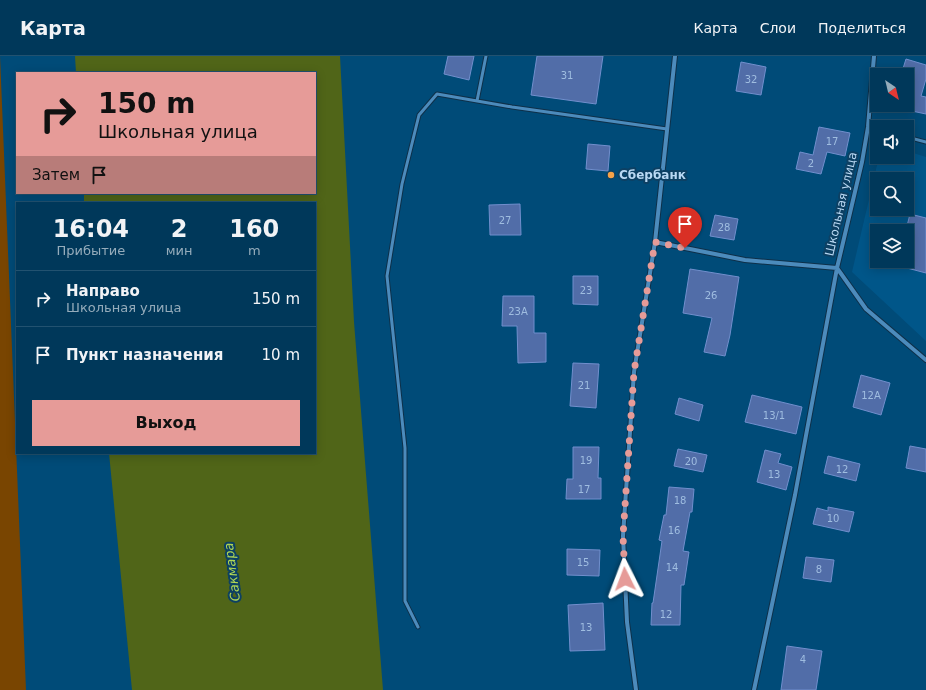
<!DOCTYPE html>
<html lang="ru">
<meta charset="utf-8">
<style>
:root{--surface:#00385a;--page:#0a3f60;--text:#f1f3f6;--muted:#95acbb;--line:#225270;--accent:#e69b98}
body{margin:0;font-family:"DejaVu Sans",sans-serif;background:var(--page);color:var(--text);height:100vh;display:flex;flex-direction:column;font-size:15px;white-space:nowrap}
*{box-sizing:border-box;margin:0}
p{font-size:13px;color:var(--muted)}
.icon{flex:none;width:22px;height:22px;fill:none;stroke:currentColor;stroke-width:2;stroke-linecap:round;stroke-linejoin:round}
.map{position:relative;flex:1;overflow:hidden}
.details{position:absolute;left:16px;top:146px;width:300px;height:252px;display:flex;flex-direction:column;background:var(--surface);border-radius:0px;box-shadow:0 2px 10px #0003,0 0 0 1px var(--line)}
.details>*{flex:none}
.banner{position:absolute;left:16px;top:16px;width:300px;height:122px;border-radius:0px;box-shadow:0 2px 10px #0003,0 0 0 1px var(--line);background:#e69b98;color:#111;overflow:hidden}
.needle{width:26px;rotate:145deg}
.controls{position:absolute;left:870px;top:12px;display:grid;gap:8px}
.controls a{display:grid;place-items:center;width:44px;height:44px;border-radius:0px;background:var(--surface);box-shadow:0 2px 10px #0003,0 0 0 1px var(--line);font-size:20px}
.pin{position:absolute;display:grid;place-items:center;width:34px;height:34px;color:#fff;margin:-41px -17px;border-radius:50% 50% 50% 0;rotate:-45deg;box-shadow:0 0 4px #0007}
.pin .icon{rotate:45deg}
.me{position:absolute;width:44px;margin:-22px;rotate:357deg;stroke-linejoin:round;filter:drop-shadow(0 0 3px #0008)}
.turn{display:flex;align-items:center;gap:14px;height:84px;padding:0 16px;font-size:18px}
.turn .icon{width:52px;height:52px;stroke-width:2.5}
.turn b{display:block;font-size:28px;line-height:34px}
.then{display:flex;align-items:center;height:38px;padding:0 16px;background:#0003;gap:8px;font-size:15px}
.eta{display:flex;justify-content:space-evenly;align-items:center;height:68px;text-align:center}
.eta b{font-size:24px;font-weight:800;line-height:28px}
.action{display:flex;gap:8px;margin-top:auto;padding:8px 16px}
.action a{flex:1;height:46px;border-radius:0px;background:var(--accent);color:#111;font-size:16px;font-weight:800;line-height:46px;text-align:center}
ul{padding:0;list-style:none}
li{display:flex;align-items:center;gap:12px;height:56px;padding:0 16px;border-top:1px solid var(--line)}
li div{flex:1}
li b{display:block;font-size:15px}
li em{font-style:normal}
header{display:flex;align-items:center;gap:24px;box-sizing:border-box;height:56px;padding:0 20px;background:var(--surface);border-bottom:1px solid var(--line)}
header strong{font-size:19px}
nav{display:flex;gap:22px;margin-inline-start:auto;font-size:14px}
.map>svg:first-child{display:block}
.built{fill:#005689;fill-rule:evenodd}
.green{fill:#794501}
.water{fill:#506518}
.building{fill:#516da8;stroke:#718fcd}
.lines{fill:none;stroke-linecap:round;stroke-linejoin:round}
.service-casing{stroke:#0e3049;stroke-width:5}
.minor-casing{stroke:#0e3049;stroke-width:6}
.service{stroke:#4c8bbc;stroke-width:3}
.minor{stroke:#4c8bbc;stroke-width:4}
.route{stroke:#e69b98;stroke-width:7;stroke-dasharray:0 12.6}
.poi-dot{fill:#f7a248;stroke:#0d4063;stroke-width:1.5}
.labels{text-anchor:middle;dominant-baseline:central;stroke-width:4;stroke-linejoin:round;paint-order:stroke}
.number-label{font-size:10px;fill:#9fbde0}
.poi-label{font-size:12px;font-weight:bold;fill:#b9d8f3;stroke:#0d4063;text-anchor:start}
.street-label{font-size:12px;fill:#b9d8f3;stroke:#0d4063}
.water-label{font-size:13px;font-style:italic;fill:#afd555;stroke:#0d4063}
</style>
<header>
<strong>Карта</strong>
<nav><a>Карта</a><a>Слои</a><a>Поделиться</a></nav>
</header>
<div class="map">
<svg width="926" height="634" viewBox="0 0 926 634">
<rect width="100%" height="100%" fill="#004b78"/>
<path class="built" d="M907 95 926 101V285L852 216 879 101H907ZM877 123H907V153H877ZM877 175H907V205H877Z"/>
<path class="green" d="M0 0 26 634H0Z"/>
<path class="water" d="M75 0H340L354 266 383 634H132L109 397H315V147H84V137H315V17H76Z"/>
<path class="building" d="M448 0H474L469 24 444 18Z
M537 0H603L596 48 531 39Z
M906 3 926 9V23L921 40 926 41V58L907 54V19H901Z
M741 6 766 11 761 39 736 35Z
M819 71 850 77 845 100 827 96 821 118 796 113 800 96 813 99Z
M588 88 610 90 608 115 586 113Z
M520 148 521 179H490L489 149Z
M910 158 926 162V217L907 212V170Z
M715 159 738 163 734 184 710 180Z
M690 213 739 221 730 279 725 300 704 296 712 262 683 257Z
M573 220H598V249L573 248Z
M503 240H534V277H546V306L518 307 517 270H502Z
M573 307 599 308 596 352 570 350Z
M861 319 890 327 881 359 853 351Z
M752 339 802 351 796 378 745 366Z
M679 342 703 349 699 365 675 358Z
M910 390 926 393V416L906 412Z
M573 391H599L598 422H601V443H566L567 423H573Z
M678 393 707 399 703 416 674 410Z
M765 394 781 398 778 407 792 411 786 434 757 426Z
M828 400 860 408 856 425 824 417Z
M669 431 694 433 692 456H690L683 495 689 496 684 529H681L680 569H651L652 547H653L662 485 659 484 664 459H666Z
M828 451 854 456 849 476 813 468 817 452 828 455Z
M567 493 600 494 599 520 567 519Z
M806 501 834 504 831 526 803 522Z
M603 547 605 594 570 595 568 549Z
M787 590 822 595 816 634H781Z"/>
<g class="lines">
<g class="service-casing">
<path id="service" d="M477 45 486 0
M868 71 877 74
M907 81 926 86
M418 571 405 545V392L387 220 402 128 419 59 437 38 512 51 667 73"/>
</g>
<g class="minor-casing">
<path id="minor" d="M655 186 745 204 837 212 862 106 868 71 874 0
M837 212 866 253 926 304
M636 634 627 566 623 480 634 316 655 186 675 0
M754 634 795 439 837 212"/>
</g>
<use href="#service" class="service"/>
<use href="#minor" class="minor"/>
</g>
<g class="lines">
<path class="route" d="M625 523 623 480 634 316 655 186 685 192"/>
</g>
<circle class="poi-dot" cx="611" cy="119" r="4"/>
<g class="labels">
<g class="number-label">
<text x="567" y="19">31</text>
<text x="751" y="23">32</text>
<text x="832" y="85">17</text>
<text x="811" y="107">2</text>
<text x="505" y="164">27</text>
<text x="724" y="171">28</text>
<text x="586" y="234">23</text>
<text x="711" y="239">26</text>
<text x="518" y="255">23А</text>
<text x="584" y="329">21</text>
<text x="871" y="339">12А</text>
<text x="774" y="359">13/1</text>
<text x="586" y="404">19</text>
<text x="691" y="405">20</text>
<text x="842" y="413">12</text>
<text x="774" y="418">13</text>
<text x="584" y="433">17</text>
<text x="680" y="444">18</text>
<text x="833" y="462">10</text>
<text x="674" y="474">16</text>
<text x="583" y="506">15</text>
<text x="672" y="511">14</text>
<text x="819" y="513">8</text>
<text x="666" y="558">12</text>
<text x="586" y="571">13</text>
<text x="803" y="603">4</text>
</g>
<g class="poi-label">
<text x="619" y="119">Сбербанк</text>
</g>
<g class="street-label">
<text transform="translate(841 148) rotate(-77)">Школьная улица</text>
</g>
<g class="water-label">
<text transform="translate(232 516) rotate(-97)">Сакмара</text>
</g>
</g>
</svg>
<div class="controls">
<a><svg class="needle" viewBox="-14 -14 28 28"><path d="M0-13l5 13h-10z" fill="#e53935"/><path d="M0 13l5-13h-10z" fill="#95acbb"/></svg></a>
<a><svg class="icon" aria-label="sound" viewBox="0 0 24 24"><path d="M4 9h4l5-4v14l-5-4H4zM17 9q2 3 0 6"/></svg></a>
<a><svg class="icon" aria-label="search" viewBox="0 0 24 24"><circle cx="10" cy="10" r="6"/><path d="M15 15l6 6"/></svg></a>
<a><svg class="icon" aria-label="layers" viewBox="0 0 24 24"><path d="M12 4l9 5-9 5-9-5zM3 14l9 5 9-5"/></svg></a>
</div>
<div class="pin" style="left:685px;top:192px;background:#d93025"><svg class="icon" aria-label="arrive" viewBox="0 0 24 24"><path d="M6 21V4h12l-3 4 3 4H6"/></svg></div>
<svg class="me" style="left:625px;top:523px" viewBox="-20 -20 40 40"><path d="M0-17L14 15 0 8-14 15z" fill="#e69b98" stroke="#fff" stroke-width="4"/></svg>
<div class="banner">
<div class="turn"><svg class="icon" aria-label="right" viewBox="0 0 24 24"><path d="M7 20v-9h11M14 6l5 5-5 5"/></svg><div><b>150 m</b>Школьная улица</div></div>
<div class="then">Затем<svg class="icon" aria-label="arrive" viewBox="0 0 24 24"><path d="M6 21V4h12l-3 4 3 4H6"/></svg></div>
</div>
<section class="details">
<div class="eta">
<div><b>16:04</b><p>Прибытие</p></div>
<div><b>2</b><p>мин</p></div>
<div><b>160</b><p>m</p></div>
</div>
<ul>
<li><svg class="icon" aria-label="right" viewBox="0 0 24 24"><path d="M7 20v-9h11M14 6l5 5-5 5"/></svg><div><b>Направо</b><p>Школьная улица</p></div><em>150 m</em></li>
<li><svg class="icon" aria-label="arrive" viewBox="0 0 24 24"><path d="M6 21V4h12l-3 4 3 4H6"/></svg><div><b>Пункт назначения</b></div><em>10 m</em></li>
</ul>
<div class="action"><a>Выход</a></div>
</section>
</div>
